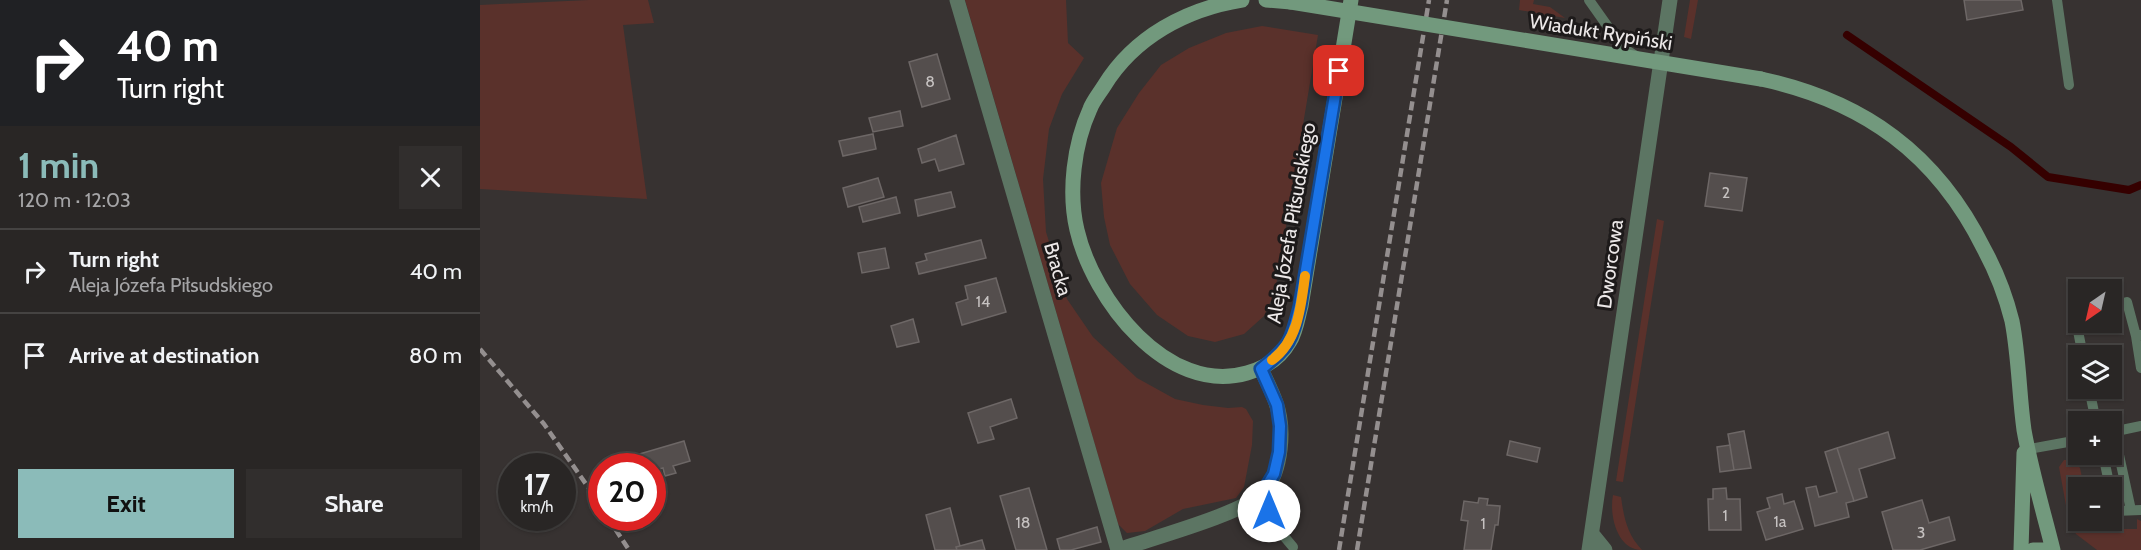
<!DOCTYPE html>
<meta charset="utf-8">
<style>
:root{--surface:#292625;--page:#312e2d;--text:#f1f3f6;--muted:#a5a5a7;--line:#454342;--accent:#8bbbb9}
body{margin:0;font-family:Cabin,sans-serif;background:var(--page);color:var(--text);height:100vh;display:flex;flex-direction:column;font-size:22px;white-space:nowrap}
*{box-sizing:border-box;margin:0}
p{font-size:20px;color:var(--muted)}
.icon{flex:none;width:33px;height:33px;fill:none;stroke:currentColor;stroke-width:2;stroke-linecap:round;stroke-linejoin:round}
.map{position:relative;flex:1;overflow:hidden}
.panel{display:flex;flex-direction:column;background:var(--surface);width:480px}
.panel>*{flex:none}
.hud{background:#202124;color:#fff;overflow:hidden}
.needle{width:39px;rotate:214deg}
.buttons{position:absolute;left:1588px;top:279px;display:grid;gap:12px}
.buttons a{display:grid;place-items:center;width:54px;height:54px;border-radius:0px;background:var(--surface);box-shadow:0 2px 4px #0004,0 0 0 2px var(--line);font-size:30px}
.speed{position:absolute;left:18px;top:453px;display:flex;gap:12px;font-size:30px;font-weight:700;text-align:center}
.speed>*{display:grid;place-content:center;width:78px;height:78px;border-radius:50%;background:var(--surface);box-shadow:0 2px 4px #0004,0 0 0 2px var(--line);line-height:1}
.speed small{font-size:15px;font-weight:400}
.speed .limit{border:9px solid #d22;background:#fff;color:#111}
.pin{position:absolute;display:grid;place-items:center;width:51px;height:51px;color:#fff;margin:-26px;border-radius:12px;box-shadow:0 3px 9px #0006}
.me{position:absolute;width:66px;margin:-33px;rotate:0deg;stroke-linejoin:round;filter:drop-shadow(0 0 4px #0008)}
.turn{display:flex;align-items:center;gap:21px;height:126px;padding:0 18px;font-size:27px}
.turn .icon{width:78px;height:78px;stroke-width:2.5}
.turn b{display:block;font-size:42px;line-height:51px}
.round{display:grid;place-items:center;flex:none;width:63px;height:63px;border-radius:0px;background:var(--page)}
.head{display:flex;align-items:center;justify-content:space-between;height:102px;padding:0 18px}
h1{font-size:36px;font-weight:700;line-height:45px;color:var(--accent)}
.action{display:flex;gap:12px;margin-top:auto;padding:12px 18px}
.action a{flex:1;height:69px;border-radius:0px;background:var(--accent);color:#111;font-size:24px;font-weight:700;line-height:69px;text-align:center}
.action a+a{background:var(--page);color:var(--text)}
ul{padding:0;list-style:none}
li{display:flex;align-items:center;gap:18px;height:84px;padding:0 18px;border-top:2px solid var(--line)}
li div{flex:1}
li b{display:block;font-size:22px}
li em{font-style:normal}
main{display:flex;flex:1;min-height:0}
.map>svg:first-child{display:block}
.green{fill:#5a312b}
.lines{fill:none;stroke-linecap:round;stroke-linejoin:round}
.stream{stroke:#350000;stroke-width:8}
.building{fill:#544e4d;stroke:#6d6766;stroke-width:1.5}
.service{stroke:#5c7563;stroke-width:10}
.minor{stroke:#5c7563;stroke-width:15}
.tertiary{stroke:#5c7563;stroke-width:15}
.secondary{stroke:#72997d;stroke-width:15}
.rail{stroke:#948f8f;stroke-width:4.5;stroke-dasharray:9 4.5;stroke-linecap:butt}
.secondary-bridge{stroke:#72997d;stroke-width:15}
.route-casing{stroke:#114b97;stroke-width:15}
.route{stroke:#1a73e8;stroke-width:10}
.slow{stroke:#f59e0b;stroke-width:10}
.labels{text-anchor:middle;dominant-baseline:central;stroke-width:6;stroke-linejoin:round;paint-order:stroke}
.number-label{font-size:16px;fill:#c6c2c1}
.street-label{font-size:20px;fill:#ece8e8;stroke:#1d1a1a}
</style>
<main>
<section class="panel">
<div class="hud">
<div class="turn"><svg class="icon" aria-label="right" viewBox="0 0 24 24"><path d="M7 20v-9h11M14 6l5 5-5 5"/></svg><div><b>40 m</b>Turn right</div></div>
</div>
<div class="head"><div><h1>1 min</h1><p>120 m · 12:03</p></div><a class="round"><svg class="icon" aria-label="close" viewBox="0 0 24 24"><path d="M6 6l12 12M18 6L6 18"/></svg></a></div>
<ul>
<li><svg class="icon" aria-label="right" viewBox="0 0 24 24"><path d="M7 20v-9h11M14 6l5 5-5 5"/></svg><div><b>Turn right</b><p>Aleja Józefa Piłsudskiego</p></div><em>40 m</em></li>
<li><svg class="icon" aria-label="arrive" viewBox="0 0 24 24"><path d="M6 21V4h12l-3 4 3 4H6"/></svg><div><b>Arrive at destination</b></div><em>80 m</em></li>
</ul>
<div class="action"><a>Exit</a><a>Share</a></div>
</section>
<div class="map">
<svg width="1661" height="550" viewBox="0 0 1661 550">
<rect width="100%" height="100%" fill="#373231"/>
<path class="green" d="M109 0H168L174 23 143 25 167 199 0 189V5Z
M485 0H586L588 43 604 58 582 94 569 129 563 179 566 232 587 299 613 337 657 378 695 399 723 405 748 408 762 407 766 409 773 421 772 445 764 487 756 498 703 509 665 531 647 533 638 524Z
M1040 0H1054L1053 4 1070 7 1085 18 1039 10Z
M1210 0H1218L1211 39 1204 37Z
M782 26 838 35 795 292 784 316 764 334 735 342 708 336 677 315 650 284 630 245 624 217 621 183 637 128 659 93 681 65 709 48 746 33Z
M1177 219 1184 221 1143 482 1136 481Z
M1584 460H1593L1600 468 1604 487 1599 488V494L1595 495 1599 520 1640 519V529H1657V519L1661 521V550H1617L1596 534 1589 522 1579 467Z
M1133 495 1141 497C1144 518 1147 534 1162 550 1137 550 1129 515 1133 495Z"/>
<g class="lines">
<path class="stream" d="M1367 35 1531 147 1568 177 1649 190 1661 185"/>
</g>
<path class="building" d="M1484 0H1541L1543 10 1487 20Z
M457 54 470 99 442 107 429 62Z
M420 111 423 126 393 132 389 118Z
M393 134 396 149 363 156 359 141Z
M476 135 484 164 459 171 455 159 442 163 438 149Z
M1230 173 1267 178 1262 211 1225 206Z
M398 178 404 197 368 207 363 188Z
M471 192 475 207 438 216 435 200Z
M416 197 420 213 383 222 379 207Z
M501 240 506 258 439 274 436 263 447 260 445 254Z
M405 248 409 268 382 273 378 253Z
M516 278 526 312 482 325 476 303 488 299 485 286Z
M433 319 439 342 417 347 411 326Z
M531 399 537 418 510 427 514 439 498 443 488 413Z
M1264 431 1271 468 1254 470 1248 434Z
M1408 432 1415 458 1379 469 1387 497 1374 501 1357 448Z
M204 441 210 461 193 466 196 473 185 476 183 468 172 471V466H159L156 455Z
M1030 441 1060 448 1057 462 1027 455Z
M1250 445 1254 470 1240 472 1237 447Z
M1357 448 1374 501 1366 503 1369 517 1335 526 1326 488 1336 486 1339 497 1357 492 1345 452Z
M549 488 567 550H536L520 496Z
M1246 488 1247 499H1260L1261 530H1229L1228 499H1233V489Z
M1302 494 1304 504 1314 501 1323 529 1286 540 1277 512 1290 508 1287 498Z
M999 498 1008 499 1007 505 1020 506 1018 525H1015L1011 550H984L988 521 981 520 984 501 998 503Z
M1442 500 1449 523 1469 517 1475 540 1440 550H1413L1402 512Z
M470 508 480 546 476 547 477 550H455L446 515Z
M617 527 621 542 591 550H580L577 539Z
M502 540 505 550H477L476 547Z"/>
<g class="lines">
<path class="service" d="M1109 0 1143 48 1156 56
M1577 0 1589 85
M1632 306 1647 302 1656 336
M1599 315 1595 316 1603 356
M1661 335 1656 336 1661 368
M1609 388 1616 422
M1632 432 1661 426
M1634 432 1651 510
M1549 449 1599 440
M1623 454 1630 488
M783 492 797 528 813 547
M1632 496 1635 511 1661 510"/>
<path class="minor" d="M477 0 638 550
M638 550C669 539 766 513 784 492 802 471 805 428 796 403 792 391 786 380 781 369"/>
<path class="tertiary" d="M1112 534 1125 550
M1109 550 1190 0"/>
<path class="secondary" d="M762 0C706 9 654 37 624 86 619 94 613 101 610 109 594 144 588 192 597 230 613 299 687 396 767 373 785 368 801 357 810 341 816 332 818 317 821 306L871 0
M786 0 811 2
M1281 79C1384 101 1457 154 1504 249 1516 271 1526 297 1532 321 1539 357 1539 394 1544 430 1551 470 1563 510 1573 550
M1541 550 1544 453
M1553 550H1573"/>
<path class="rail" d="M0 349 64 424 122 507
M128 518 149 550
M859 550 949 0
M877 550 967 0"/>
<path class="secondary-bridge" d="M811 2 1281 79"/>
</g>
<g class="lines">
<g class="route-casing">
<path id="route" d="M789 511 783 492 794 474 799 452 800 426 797 405 781 369C810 346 811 342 820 306L859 71"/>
</g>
<use href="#route" class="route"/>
<path class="slow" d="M792 360C818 341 821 306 825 276"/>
</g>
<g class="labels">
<g class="number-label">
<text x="450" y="81">8</text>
<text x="1246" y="192">2</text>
<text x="503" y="301">14</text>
<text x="1245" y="515">1</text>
<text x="1300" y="521">1a</text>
<text x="543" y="522">18</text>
<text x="1003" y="523">1</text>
<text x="1441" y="532">3</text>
</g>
<g class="street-label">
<text transform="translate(1121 32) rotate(9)">Wiadukt Rypiński</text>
<text transform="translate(811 223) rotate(-80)">Aleja Józefa Piłsudskiego</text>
<text transform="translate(1130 264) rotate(-82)">Dworcowa</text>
<text transform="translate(578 269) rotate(74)">Bracka</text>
</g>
</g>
</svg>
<div class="buttons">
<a><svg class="needle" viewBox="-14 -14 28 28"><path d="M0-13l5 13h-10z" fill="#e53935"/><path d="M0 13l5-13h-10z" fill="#a5a5a7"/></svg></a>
<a><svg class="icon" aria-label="layers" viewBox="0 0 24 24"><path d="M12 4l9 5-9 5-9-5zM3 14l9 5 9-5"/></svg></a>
<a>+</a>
<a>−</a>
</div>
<div class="speed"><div>17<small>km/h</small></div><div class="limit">20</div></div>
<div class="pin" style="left:859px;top:71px;background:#d93025"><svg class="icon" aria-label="arrive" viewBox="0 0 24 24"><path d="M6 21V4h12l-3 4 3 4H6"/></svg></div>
<svg class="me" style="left:789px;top:511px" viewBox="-20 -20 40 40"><circle r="19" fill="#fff"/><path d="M0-13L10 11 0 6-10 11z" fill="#1a73e8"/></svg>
</div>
</main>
